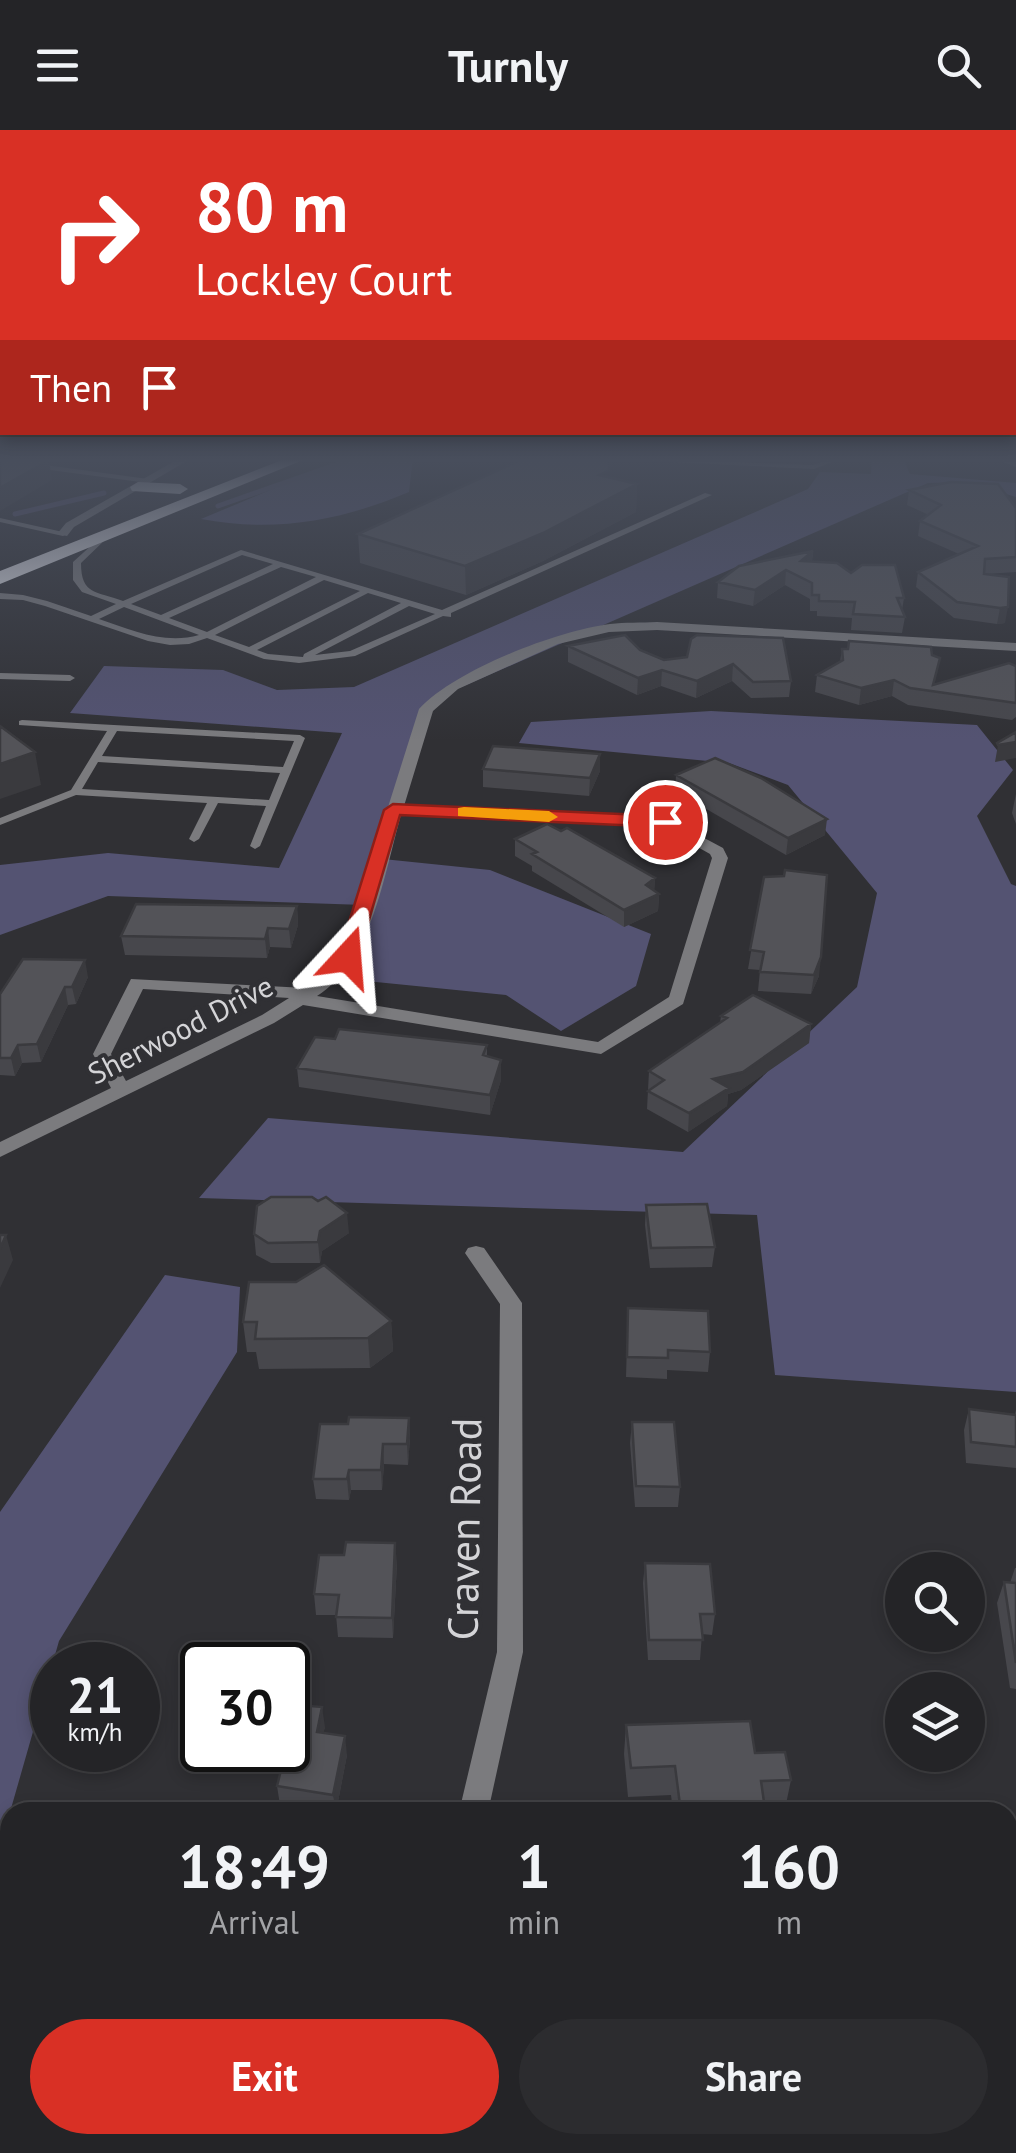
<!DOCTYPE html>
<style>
:root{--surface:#242427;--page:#2c2c2f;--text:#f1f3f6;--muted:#a3a4a7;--line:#414144;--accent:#d93025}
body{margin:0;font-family:"PT Sans",sans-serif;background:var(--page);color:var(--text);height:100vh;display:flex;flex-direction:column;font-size:38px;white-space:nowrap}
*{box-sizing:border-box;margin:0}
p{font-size:32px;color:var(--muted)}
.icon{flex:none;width:55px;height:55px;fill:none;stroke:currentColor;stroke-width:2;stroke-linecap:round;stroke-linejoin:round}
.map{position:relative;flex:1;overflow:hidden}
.drawer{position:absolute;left:0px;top:1672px;width:1018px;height:352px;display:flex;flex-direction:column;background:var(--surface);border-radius:30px 30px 0 0;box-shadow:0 5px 15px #0003,0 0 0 2px var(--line)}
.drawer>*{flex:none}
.guide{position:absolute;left:0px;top:0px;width:1018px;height:305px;box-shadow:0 5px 15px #0003,0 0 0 2px var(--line);background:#d93025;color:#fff;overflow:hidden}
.fabs{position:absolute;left:885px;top:1422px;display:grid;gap:20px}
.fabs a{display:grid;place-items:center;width:100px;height:100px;border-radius:50%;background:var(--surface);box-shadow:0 5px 15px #0003,0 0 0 2px var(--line);font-size:50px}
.speed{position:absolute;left:30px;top:1512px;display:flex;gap:20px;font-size:50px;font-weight:700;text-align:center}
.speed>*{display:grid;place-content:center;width:130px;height:130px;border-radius:50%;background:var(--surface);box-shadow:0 5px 15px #0003,0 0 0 2px var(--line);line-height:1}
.speed small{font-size:25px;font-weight:400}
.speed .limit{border:5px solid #111;border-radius:15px;background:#fff;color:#111}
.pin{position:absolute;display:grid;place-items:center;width:85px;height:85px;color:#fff;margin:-42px;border:5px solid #fff;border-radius:50%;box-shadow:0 2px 10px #0007}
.me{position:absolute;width:110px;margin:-55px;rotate:19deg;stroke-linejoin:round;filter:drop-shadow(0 0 8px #0008)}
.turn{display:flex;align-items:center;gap:35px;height:210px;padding:0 30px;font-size:45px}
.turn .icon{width:130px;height:130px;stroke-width:2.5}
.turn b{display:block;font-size:70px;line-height:85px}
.then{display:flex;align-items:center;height:95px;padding:0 30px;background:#0003;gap:20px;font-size:38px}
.eta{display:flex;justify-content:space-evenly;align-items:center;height:170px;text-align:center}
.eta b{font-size:60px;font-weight:800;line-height:70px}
.action{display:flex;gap:20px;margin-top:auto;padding:20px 30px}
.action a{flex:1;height:115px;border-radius:60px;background:var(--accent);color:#fff;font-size:40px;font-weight:800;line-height:115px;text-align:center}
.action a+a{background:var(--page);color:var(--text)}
header{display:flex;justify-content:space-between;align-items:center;height:130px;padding:0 30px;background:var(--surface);font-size:45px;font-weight:800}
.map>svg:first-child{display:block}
.green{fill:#545372}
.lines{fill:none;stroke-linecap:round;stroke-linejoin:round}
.stream{stroke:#524e6d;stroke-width:5}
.lane{fill:#7b7b7e;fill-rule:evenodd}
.street{fill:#7b7b7e;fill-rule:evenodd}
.highway{fill:#e4e4ea;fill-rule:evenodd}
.wall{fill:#47474c}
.shaded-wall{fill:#3a3a3e}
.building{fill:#535358;stroke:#3a3a3e;stroke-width:2.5}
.route{fill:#d93025;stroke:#8d1f18;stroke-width:2.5}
.slow{fill:#f59e0b}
.labels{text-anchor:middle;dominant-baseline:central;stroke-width:8;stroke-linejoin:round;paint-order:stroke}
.far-street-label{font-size:30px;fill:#d4d4d7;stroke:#303034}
.near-street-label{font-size:42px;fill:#d4d4d7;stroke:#303034}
</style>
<header><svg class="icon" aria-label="menu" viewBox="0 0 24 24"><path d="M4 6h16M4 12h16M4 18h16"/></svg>Turnly<svg class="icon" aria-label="search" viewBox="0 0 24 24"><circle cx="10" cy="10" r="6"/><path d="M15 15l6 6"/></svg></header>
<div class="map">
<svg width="1016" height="2023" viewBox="0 0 1016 2023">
<rect width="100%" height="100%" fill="#303034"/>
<path class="green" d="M347 328H413L409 362C341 391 274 403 201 389Z
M872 328H903L910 344 1016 353V367L966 352 928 353 434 569 383 729 490 740 651 804 636 856 561 901 506 865 336 848 364 775 108 766 0 805V735L108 723 279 738 342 603 70 583 104 536 223 540 277 560 354 557 808 359 820 342 871 344Z
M711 581 977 595 1013 640 977 686 1011 754 1016 756V1262L775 1245 757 1085 199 1068 268 988 683 1022 857 857 877 763 788 655 729 633 519 613 531 592Z
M165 1145 240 1157 237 1222 59 1511 0 1717V1382Z"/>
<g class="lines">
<path class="stream" d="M218 376 355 328
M15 384 104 363"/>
<path class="lane" d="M588 328 673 330 680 328V330L813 335 824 331 825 328H831L832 332 814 339 629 330 591 331Z
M994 328H1004L1016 332V337Z
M38 334 148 349 152 351 148 353 35 338 34 336Z
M705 363 712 365 451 483V487L443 486 355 526 299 533 264 529 207 508 189 514 170 515 148 511 45 476 23 470 0 469V463L23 465 47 471 91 486 116 474 82 462 73 450V432L104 404 108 406 107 408 81 433C81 465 96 461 123 471L241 420 442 480ZM242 425 273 434 161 485 131 474ZM281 437 316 447 207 502 169 488ZM324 450 360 461 249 517 215 505ZM368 463 401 473 304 524 303 527 268 524 257 520ZM409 476 435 484 350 521 315 525ZM124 477 199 505C165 515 131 500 99 489Z
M0 388 63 402 67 404 63 406 0 392Z
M0 543 70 545 75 548 70 551 0 549Z
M22 590 300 605 305 608 260 716 255 719 250 716 266 676 218 673 199 709 194 712 189 709 207 673 76 665 0 695V688L71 660 107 601 19 595V591ZM117 601 294 611 283 637 102 626ZM98 632 280 643 269 670 82 659Z"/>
<path class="street" d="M180 328H192L74 397 67 406 57 404 66 393Z
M657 492 1016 513V521L657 500 609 502 558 514 458 559 433 581 404 676 665 687 723 718 728 728 683 874 601 924 303 875 274 893 0 1027V1012L111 958 93 924 131 849 305 858C325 846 339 829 347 807L419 579C455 540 556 501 610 494 625 492 641 493 657 492ZM401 685 662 697 710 724 712 728 669 867 598 912 317 866C372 832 384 744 401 685ZM143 859 289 868 262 885 126 951 111 924Z
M476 1116 484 1118 522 1173 523 1522 488 1682H459L497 1522 500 1174 465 1123 468 1118Z
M202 2015H250L247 2023H199Z"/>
<path class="highway" d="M287 328H308L0 454V441Z
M138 352 180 354 188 359 180 364 132 361 130 357Z"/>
</g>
<path class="wall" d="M731 328H787V330Z
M608 347 637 354 636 382 543 431 466 465 360 433 358 404Z
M909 360 1016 378V442L986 444 1005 493 997 494 954 488 916 457 918 442 959 424 918 406 920 391 929 385 907 375Z
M813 421 812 432 851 443 904 468 902 480 905 487 902 503 851 500 852 488 817 486V481H810V469L785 455 753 476 717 468 718 452Z
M691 509 791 551 789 567 751 568 732 551 696 568 661 556 637 565 568 532V516L640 520 664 530 687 527Z
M842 519 935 555 1016 536V587L1012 590 908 575 892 566 859 575 815 562 817 545 840 532Z
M600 624V641L589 666 483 657V639Z
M676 645 825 705 786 725 675 661Z
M1016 664V694L1012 683Z
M515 709 655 748 654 761 659 764 658 781 624 797 532 741V736L515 726Z
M764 747 819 846 811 864 758 861 760 840 748 839Z
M297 776 298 795 291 818 270 817 267 828 125 825 121 806Z
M88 847 76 874 68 875 41 932 22 933 15 946 0 945V864Z
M721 886 811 894 809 913 741 960 728 964 727 976 688 1002 647 979 649 941 720 893Z
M335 909 487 915V926L501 950 490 985 299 957 297 938Z
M646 1075 715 1117 712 1137 650 1138 645 1095Z
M349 1103 322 1121 320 1133H271L256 1125 254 1104Z
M628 1178 710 1222 708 1242 667 1240V1249L626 1247Z
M391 1191 393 1221 370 1238 259 1239 256 1222H247L243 1192Z
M969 1279 1015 1284 1016 1280V1338L966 1333 964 1300Z
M409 1288 410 1308 408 1335 384 1334 382 1360H351L349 1370 316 1369 313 1349 348 1294Z
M632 1292 680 1357 678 1377H635L630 1313Z
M397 1433 393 1508 338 1507 336 1485H316L314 1464Z
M645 1433 715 1484 712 1505 702 1504 700 1530H648L643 1453Z
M1015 1438H1016V1559L1010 1558 997 1473 1004 1452 1010 1453Z
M626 1595 755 1623 791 1650 785 1679 763 1680 762 1682H673L671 1665 628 1667 624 1624Z
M325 1597 323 1603 347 1625 336 1682H324L280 1675 277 1656 282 1636 255 1633 253 1620H288Z
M1008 1721 1016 1722V1866L1008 1865Z
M10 1772V1834L0 1825V1781Z"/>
<path class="shaded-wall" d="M49 330 52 350 0 381V358Z
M637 354 636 382 543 431 466 465 465 436Z
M813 421 811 437 801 431Z
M786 440 785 455 753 476 755 460Z
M1008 477 1005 493 997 494 1000 478Z
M733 534 732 551 696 568 697 551Z
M662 540 661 556 637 565 638 548Z
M894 550 892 566 859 575 861 558Z
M1016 612V628L995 632 998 615Z
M35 622 41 655 0 669V634Z
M600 624V641L589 666 590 648Z
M827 689 825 705 786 725 788 708Z
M655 748 654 765 659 764 658 781 624 797V780Z
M297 776 298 795 291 818 289 799Z
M268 798 270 817 267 828 265 809Z
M821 827 819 846 811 864 814 845Z
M85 830 88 847 76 874 72 857Z
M65 857 68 875 41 932 37 914Z
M811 894 809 913 741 960 728 964 727 976 688 1002 689 983 713 949Z
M18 915 22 933 15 946 11 928Z
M501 930V950L490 985V965Z
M347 1083 349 1103 322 1121 320 1133 318 1112 320 1101Z
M6 1105 13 1130 0 1158V1119Z
M391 1191 393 1221 370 1238 368 1208Z
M409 1288 410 1308 408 1335 407 1314Z
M383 1314 384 1334 382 1360 381 1340Z
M349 1340 351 1360 349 1370 347 1349Z
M395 1413 397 1433 393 1508 392 1488Z
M322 1577 325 1597 319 1622 317 1602Z
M345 1606 347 1625 336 1682 333 1665Z"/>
<path class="building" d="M0 328H30L49 330 0 358Z
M525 328H609V340L599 345 637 354 543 403 465 436 358 404Z
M951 352 998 354 1016 378V427L985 429 984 444 1009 447 1008 477 1000 478 957 472 918 442 978 416 920 391 941 375 909 360Z
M813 421 801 431 837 433 851 443 862 435H895L904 468H897L905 487 853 484 855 472 819 471V465H812V453L786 440 755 460 718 452 739 436Z
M625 505 640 520 664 530 687 527 691 509 697 505 783 508 791 551 753 552 733 534 697 551 662 540 638 548 568 516Z
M849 511 931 517 932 525 940 528 933 555 1009 533 1016 536V573L910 558 894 550 861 558 817 545 843 530 842 519H848Z
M0 596 35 622 0 634Z
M1016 602V612L998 615 997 613Z
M493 616 600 624 590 648 483 639Z
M715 628 761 648 827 689 788 708 676 645Z
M547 694 561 701 567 698 655 748 646 755 659 764 624 780 532 724 537 722 515 709Z
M785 740 827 745 821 827 814 845 760 842 764 822 750 820 764 747 784 746Z
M136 774 297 776 289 799 268 798 265 809 121 806Z
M23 829 85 830 72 857H65L37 914 18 915 11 928H0V864Z
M753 865 811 894 743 942 713 949 729 958 689 983 648 961 664 950 649 941 727 888 721 886Z
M339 899 487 915 483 925 501 930 490 965 297 938 315 907 335 909Z
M271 1067H312L318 1071 326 1067 347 1083 320 1101 318 1112 268 1113 254 1104 257 1076Z
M707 1074 715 1117 651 1118 646 1075Z
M0 1105H6L0 1119Z
M324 1135 391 1191 368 1208 255 1209 257 1192H243L249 1152H296Z
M628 1178 708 1181 710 1222 668 1220V1228L627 1227Z
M969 1279 1016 1285V1317L971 1312Z
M349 1287 409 1288 407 1314H383L381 1340H349L347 1349H313L320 1294H348Z
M632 1292H674L680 1357 636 1356Z
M346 1412 395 1413 392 1488 336 1487 339 1465 314 1464 319 1425H344Z
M645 1433 710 1434 715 1484H700L703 1510H649Z
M1004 1452 1016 1453V1533Z
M288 1574 322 1577 317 1602 345 1606 333 1665 277 1656 286 1620H288Z
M750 1591 755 1623 785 1622 791 1650 761 1651 764 1672 680 1675 675 1636 631 1638 626 1595Z
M1008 1721 1016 1722V1837L1008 1836Z
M10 1772V1817L0 1808V1781Z"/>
<linearGradient id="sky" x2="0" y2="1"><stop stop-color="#1a1a1d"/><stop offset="0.54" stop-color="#484e5c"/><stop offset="1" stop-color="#484e5c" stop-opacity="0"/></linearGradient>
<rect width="1016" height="611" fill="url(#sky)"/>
<path class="route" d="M393 674 665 686 674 692 665 697 400 685 358 827 341 831 338 827 384 680Z"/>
<path class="slow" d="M464 677 549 681 558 687 549 692 458 686V678Z"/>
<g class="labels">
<g class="far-street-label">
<text transform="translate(180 899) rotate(-27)">Sherwood Drive</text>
</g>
<g class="near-street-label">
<text transform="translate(464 1399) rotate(-89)">Craven Road</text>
</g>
</g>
</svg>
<div class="fabs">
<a><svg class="icon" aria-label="search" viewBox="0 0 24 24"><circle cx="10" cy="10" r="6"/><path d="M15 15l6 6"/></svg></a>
<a><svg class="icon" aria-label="layers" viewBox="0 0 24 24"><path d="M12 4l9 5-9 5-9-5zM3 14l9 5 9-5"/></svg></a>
</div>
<div class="speed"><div>21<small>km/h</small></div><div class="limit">30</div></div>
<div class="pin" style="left:665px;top:692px;background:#d93025"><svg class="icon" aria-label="arrive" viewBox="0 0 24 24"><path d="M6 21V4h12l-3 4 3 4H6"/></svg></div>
<svg class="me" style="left:348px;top:827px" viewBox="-20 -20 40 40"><path d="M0-17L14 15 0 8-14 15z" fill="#d93025" stroke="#fff" stroke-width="4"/></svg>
<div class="guide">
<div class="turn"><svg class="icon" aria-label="right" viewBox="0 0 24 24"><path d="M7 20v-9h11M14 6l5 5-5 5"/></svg><div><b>80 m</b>Lockley Court</div></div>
<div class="then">Then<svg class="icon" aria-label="arrive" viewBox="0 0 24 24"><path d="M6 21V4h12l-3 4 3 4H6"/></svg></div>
</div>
<section class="drawer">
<div class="eta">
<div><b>18:49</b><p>Arrival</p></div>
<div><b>1</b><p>min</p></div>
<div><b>160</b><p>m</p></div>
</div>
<div class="action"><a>Exit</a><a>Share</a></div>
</section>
</div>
